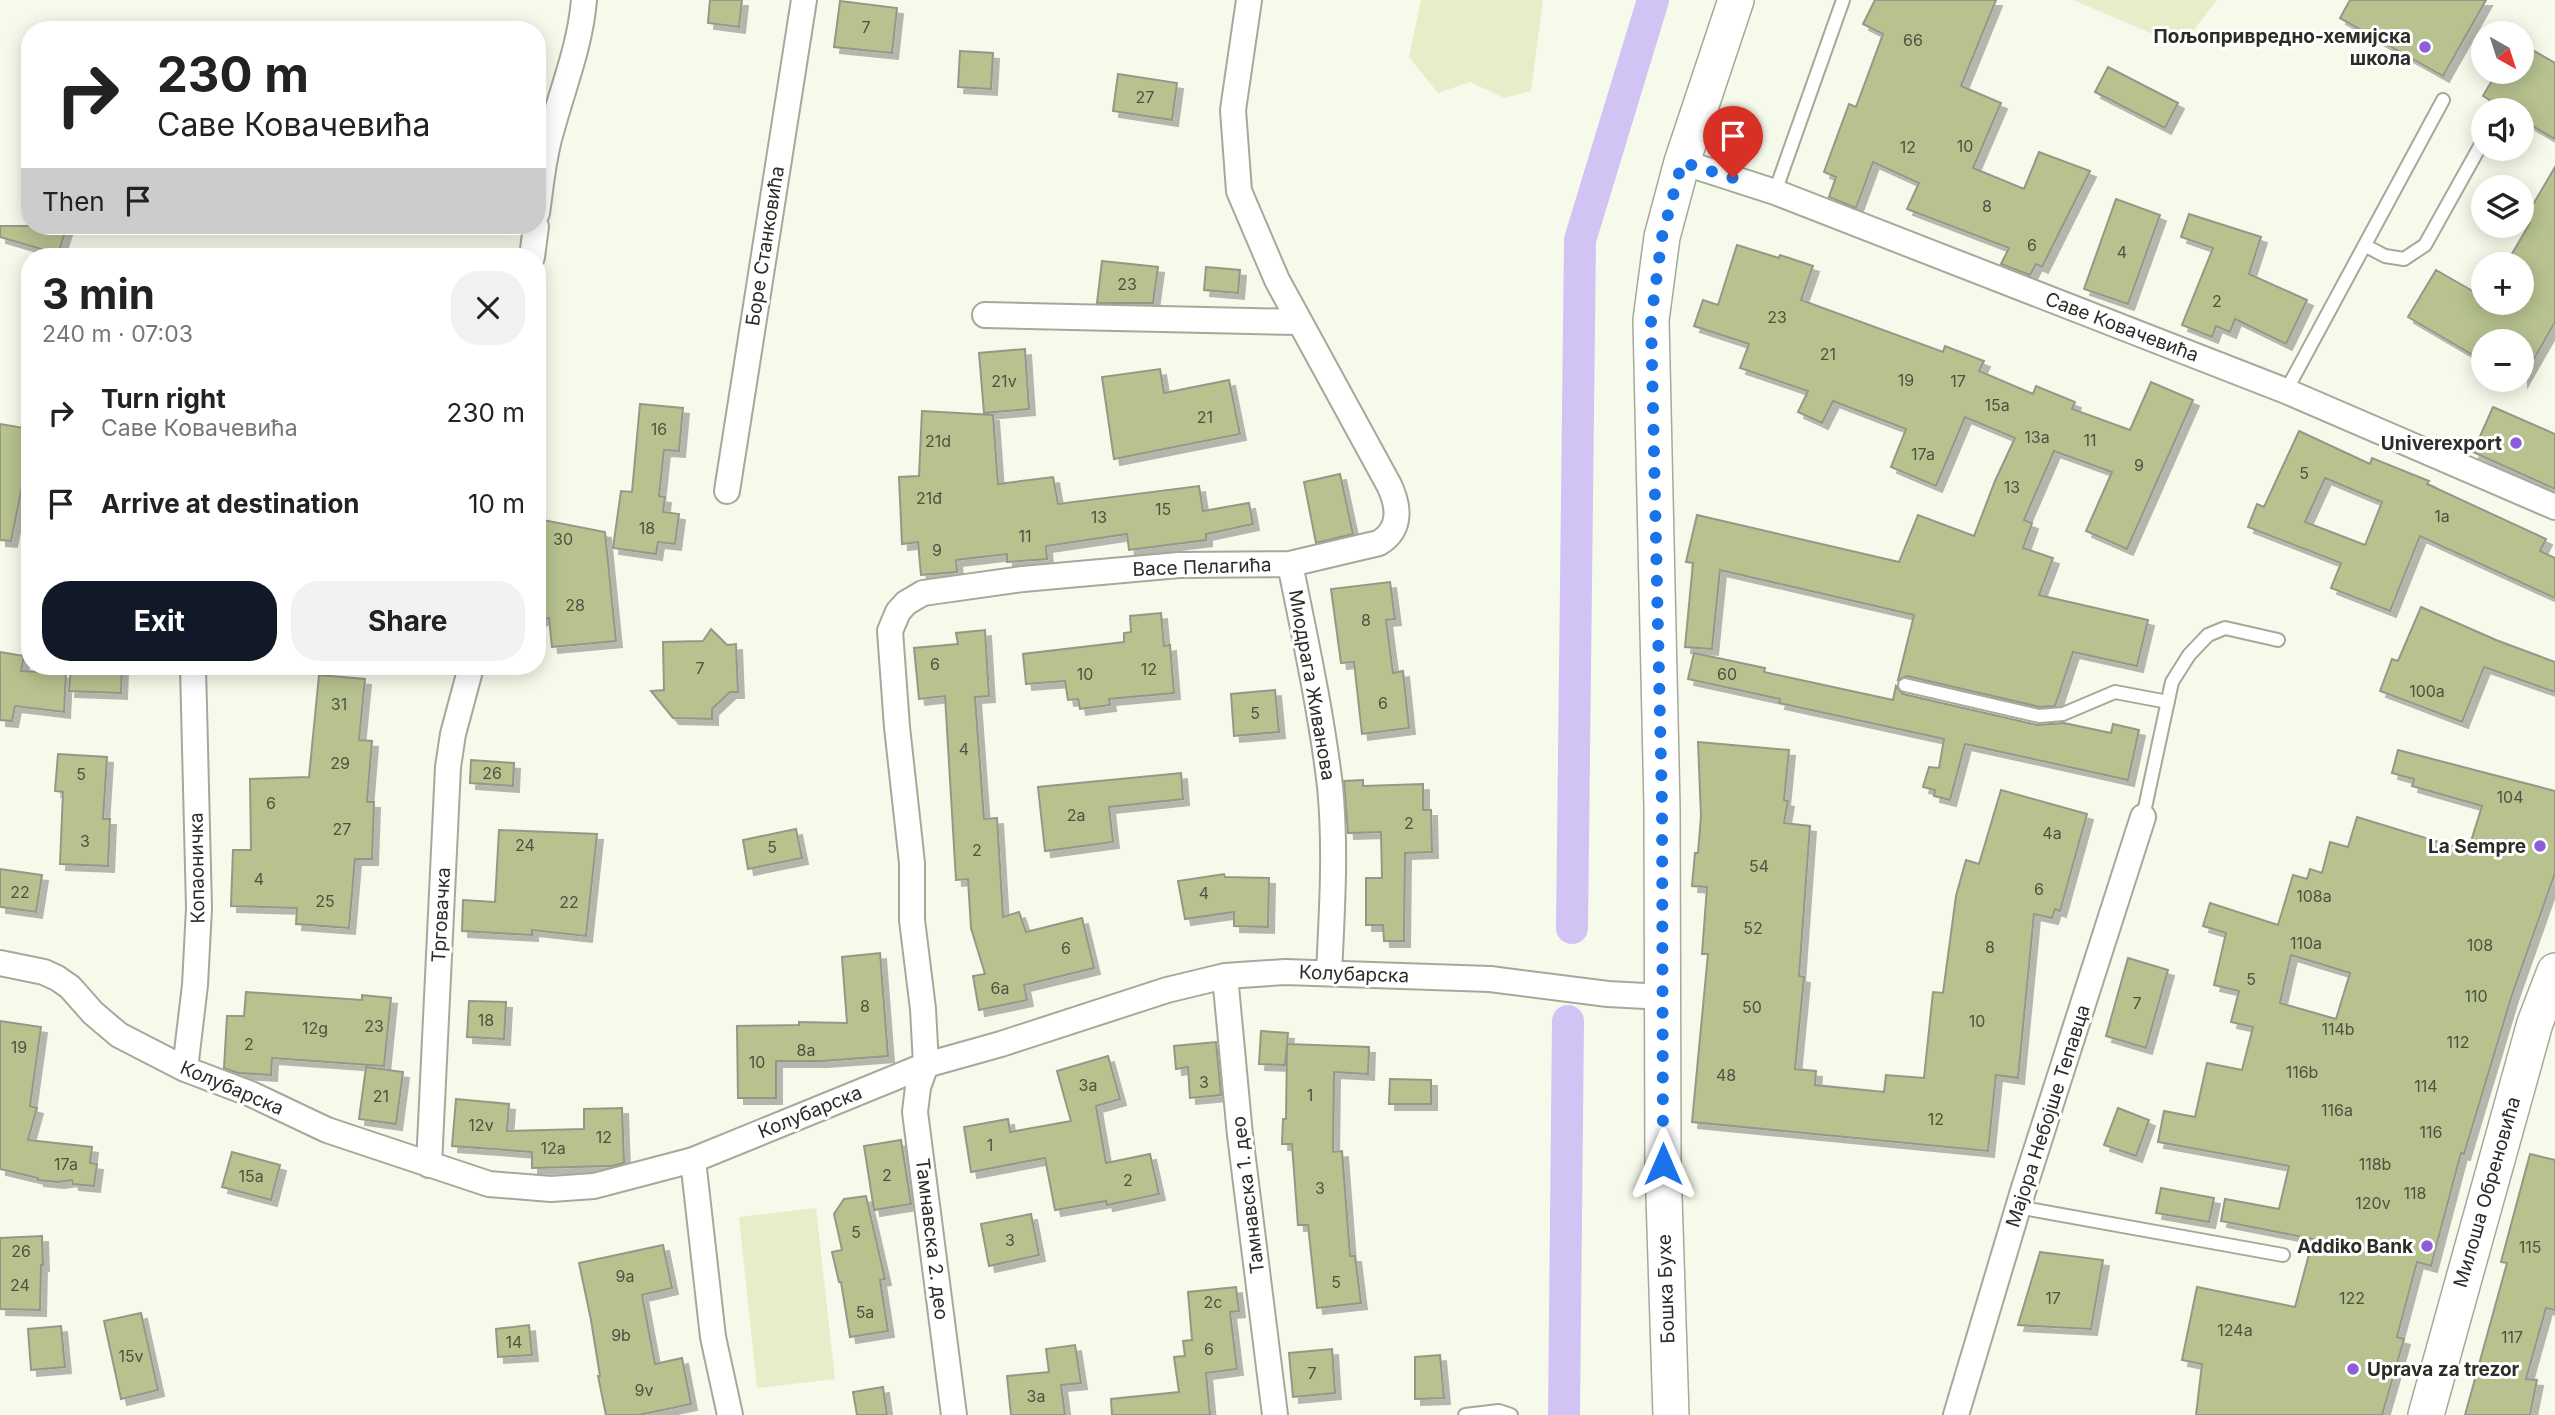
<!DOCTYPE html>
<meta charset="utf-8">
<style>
:root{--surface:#fff;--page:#f2f2f2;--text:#222;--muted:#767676;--accent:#111827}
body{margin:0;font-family:Inter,sans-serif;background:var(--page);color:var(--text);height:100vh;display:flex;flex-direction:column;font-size:26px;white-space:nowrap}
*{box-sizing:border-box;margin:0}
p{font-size:23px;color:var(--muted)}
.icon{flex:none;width:38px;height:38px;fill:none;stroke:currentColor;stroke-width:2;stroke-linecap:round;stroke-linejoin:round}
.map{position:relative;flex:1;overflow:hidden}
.panel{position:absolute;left:21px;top:248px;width:525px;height:427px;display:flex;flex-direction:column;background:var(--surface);border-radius:28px;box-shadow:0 4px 18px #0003}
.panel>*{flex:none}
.guide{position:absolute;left:21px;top:21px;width:525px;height:214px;border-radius:28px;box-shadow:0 4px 18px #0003;background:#fff;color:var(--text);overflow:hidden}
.needle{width:46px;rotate:141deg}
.buttons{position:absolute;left:2471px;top:21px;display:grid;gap:14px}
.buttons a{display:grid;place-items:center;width:63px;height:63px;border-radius:50%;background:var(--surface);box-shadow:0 4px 18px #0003;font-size:35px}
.pin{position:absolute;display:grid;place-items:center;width:60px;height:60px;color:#fff;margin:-72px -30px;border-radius:50% 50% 50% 0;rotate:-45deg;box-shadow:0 0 7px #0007}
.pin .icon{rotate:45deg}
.me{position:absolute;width:77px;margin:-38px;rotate:0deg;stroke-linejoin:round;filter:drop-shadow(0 0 5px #0008)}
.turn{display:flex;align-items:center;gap:24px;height:147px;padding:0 21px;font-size:32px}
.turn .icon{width:91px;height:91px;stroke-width:2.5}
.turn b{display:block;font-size:49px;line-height:60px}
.then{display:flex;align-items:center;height:66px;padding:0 21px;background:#0003;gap:14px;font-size:26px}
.round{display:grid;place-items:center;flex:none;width:74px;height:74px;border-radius:28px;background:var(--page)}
.head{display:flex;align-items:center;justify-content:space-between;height:119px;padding:0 21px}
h1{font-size:42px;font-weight:700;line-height:52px}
.primary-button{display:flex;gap:14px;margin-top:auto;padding:14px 21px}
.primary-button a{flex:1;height:80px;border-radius:28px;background:var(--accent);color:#fff;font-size:28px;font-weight:700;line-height:80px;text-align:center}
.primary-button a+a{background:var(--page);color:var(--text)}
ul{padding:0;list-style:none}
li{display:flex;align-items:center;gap:21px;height:91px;padding:0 21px}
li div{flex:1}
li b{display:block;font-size:26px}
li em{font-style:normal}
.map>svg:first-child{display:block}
.green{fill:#e5eec8}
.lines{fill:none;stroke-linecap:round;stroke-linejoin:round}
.canal{stroke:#d2c3f5;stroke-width:32}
.building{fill:#b7c28f;stroke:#959889;stroke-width:2;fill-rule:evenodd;filter:url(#shadow)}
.lane-casing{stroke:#a5a99a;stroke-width:16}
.street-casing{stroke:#a5a99a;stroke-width:28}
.secondary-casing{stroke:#a5a99a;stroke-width:38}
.lane{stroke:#fff;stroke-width:12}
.street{stroke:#fff;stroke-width:24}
.secondary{stroke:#fff;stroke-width:35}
.route{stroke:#1a73e8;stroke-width:12;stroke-dasharray:0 21.6}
.poi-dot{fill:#8d5ed8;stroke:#fff;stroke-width:2.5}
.labels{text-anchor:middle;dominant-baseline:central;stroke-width:6;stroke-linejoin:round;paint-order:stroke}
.number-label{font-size:16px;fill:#4e5241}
.poi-label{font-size:19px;font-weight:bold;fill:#2b2d27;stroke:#fff;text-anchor:end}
.street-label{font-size:19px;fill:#2b2d27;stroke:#fff}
</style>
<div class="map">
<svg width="2555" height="1415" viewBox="0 0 2555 1415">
<defs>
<filter id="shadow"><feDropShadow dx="6" dy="6" stdDeviation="0" flood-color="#0004"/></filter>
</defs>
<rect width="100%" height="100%" fill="#f6faea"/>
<path class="green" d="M1421 0H1543L1531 91 1504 98 1470 82 1438 93 1409 57Z
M2073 0H2217L2181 46Z
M816 1208 835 1379 757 1388 739 1217Z"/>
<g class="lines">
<path class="canal" d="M1572 928 1580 240 1653 0
M1564 1415 1568 1021"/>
</g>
<path class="building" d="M710 0H742L739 27 708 23Z
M1875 0H1996L1961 86 2001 103 1973 168 2024 189 2039 152 2090 171 2042 267 2036 264 2030 275 2001 264 2009 248 1907 209 1919 183 1873 162 1856 208 1829 197 1836 177 1824 172 1849 104 1856 107 1883 34 1863 24Z
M2350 0H2486L2443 76 2340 18Z
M840 1 897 8 892 53 834 47Z
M2522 44 2555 63V139L2522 120V110H2506L2483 96 2497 72H2522Z
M960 51 993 53 991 89 958 87Z
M2108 67 2178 103 2165 128 2095 92Z
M1118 74 1177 83 1172 120 1113 111Z
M2555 167V322L2522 380V341H2483V361L2408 317 2436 270 2483 297V303H2522V264H2506L2530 223 2524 220Z
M2116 199 2160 215 2128 304 2084 289Z
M2189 214 2261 237 2249 274 2307 300 2286 344 2235 319 2230 332 2216 326 2212 337 2182 325 2213 248 2181 237Z
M0 226H67L58 254 0 237Z
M1737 245 1779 258 1780 255 1813 266 1801 300 1943 352 1945 346 1984 361 1979 371 2033 394 2036 386 2075 402 2072 409 2130 430 2151 382 2193 400 2127 549 2086 531 2112 472 2054 451 2024 520 2032 523 2023 548 2053 558 2039 595 2148 620 2137 666 2073 652 2055 706 2040 707 1907 676 1898 680 1914 615 1720 570 1712 649 1685 647 1693 563 1686 562 1697 515 1899 562 1918 515 1974 536 1995 481 2015 438 1965 417 1936 486 1891 467 1906 429 1833 401 1822 423 1798 412 1808 391 1740 368 1749 344 1694 326 1703 300 1718 305Z
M1102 261 1158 267 1153 303H1097Z
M1206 267 1240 270 1238 293 1204 290Z
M1025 349 1029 409 984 413 979 353Z
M1160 369 1164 393 1229 380 1240 434 1114 459 1102 377Z
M640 404 683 408 679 451 664 450 659 496 665 497 663 512 679 514 675 544 658 542 656 554 613 548 621 491 632 492Z
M2493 407 2555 434V489L2473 452Z
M922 411 993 415 998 484 1053 477 1058 504 1199 486 1203 511 1249 503 1253 524 1206 534V540L1129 550 1127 534 1046 546 1047 559 1007 562V554L956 560 957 572 921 575 918 542 902 544 899 477 919 476Z
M0 424 30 429V478L24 477 11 541 0 540Z
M2299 431 2370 464 2372 458 2429 481 2427 484 2546 539 2540 551 2555 558V598L2420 536 2390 611 2331 588 2341 563 2248 527 2257 504 2264 507ZM2325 478 2382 502 2365 545 2305 522Z
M1340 474 1353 534 1316 543 1304 482Z
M543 520 605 532 616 641 552 647 549 618 537 620V549Z
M1390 582 1395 619 1386 620 1393 673 1403 671 1409 728 1362 734 1354 662 1341 663 1331 589Z
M2421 607 2496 640 2555 662V692L2484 667 2462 722 2380 691 2392 659 2398 661Z
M1161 613 1164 646 1170 645 1174 693 1109 699 1110 705 1080 709 1078 699 1068 700 1065 681 1026 684 1023 654 1124 642V633L1131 632 1130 616Z
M711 629 727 645 736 644 738 692H730L712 709V719L673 718 651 691 664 690 663 642 703 641Z
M985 630 989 696 975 697 984 819 997 818 1003 917 1019 912 1026 932 1082 918 1094 968 1024 985 1027 1000 979 1010 973 976 985 974 971 928 968 879 956 880 945 696 919 699 914 648 958 644 956 633Z
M0 652 24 656 21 671 66 673 64 712 15 706 12 721 0 720Z
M1694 653 1765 668 1764 672 1893 700 1896 686 1903 694 2037 725 2064 723 2111 733 2113 724 2139 730 2128 780 1965 744 1950 800 1934 796 1935 790 1923 787 1929 767 1939 768 1944 739 1779 703 1780 699 1688 679Z
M71 667H122L121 693 69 691Z
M319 675 365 679 359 740 372 741 367 802H374L372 859H355L349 928 296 924 297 908 231 906 233 850H251L250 779 309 777Z
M1275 690 1279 732 1234 736 1231 694Z
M1698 742 1789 750 1784 800 1788 801 1784 823 1810 826 1799 976 1804 977 1795 1069 1816 1071 1815 1085 1884 1092 1886 1075 1924 1078 1933 992 1943 993 1956 896 1966 860 1979 864 2001 790 2087 814 2060 911 2055 909 2052 918 2034 914 2018 1078 1996 1075 1988 1151 1692 1122 1708 954H1702L1707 887 1692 886 1695 853H1698L1701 816Z
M2398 750 2555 791V873L2512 995 2464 1154 2461 1153 2431 1266 2417 1262 2397 1337 2404 1339 2382 1415H2196L2202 1364 2182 1360 2197 1287 2295 1307 2313 1239 2221 1221 2225 1199 2279 1209 2289 1166 2158 1142 2164 1111 2195 1117 2207 1063 2242 1070 2253 1027 2231 1022 2239 991 2214 985 2226 933 2203 926 2210 903 2278 925 2293 875 2307 879 2310 869 2322 873 2330 842 2348 847 2357 817 2468 851 2482 806 2412 786 2414 779 2392 773ZM2291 955 2350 973 2336 1019 2280 1003Z
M58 754 107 757 103 819H110L108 866 60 864 63 792 55 791Z
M471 760 514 763 513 786 470 783Z
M1181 773 1183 799 1109 807 1113 842 1045 851 1038 787Z
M1363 780V786L1423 784V810H1431L1432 852 1405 853 1404 941H1384L1383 925H1366V878H1382L1381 832 1348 833 1344 781Z
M796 829 802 858 748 869 743 840Z
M499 830 597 834 586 936 532 930V935L462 931 463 900 495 902Z
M0 869 42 875 36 912 0 907Z
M1224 874 1225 877 1269 878 1268 927 1234 926V912L1185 919 1178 881Z
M880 953 888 1056 822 1061H776V1098H738L737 1026 799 1025V1022L847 1023 842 957Z
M2128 958 2168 970 2146 1048 2106 1036Z
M246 992 362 1000V995L391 998 384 1066 272 1058 271 1075 238 1073 224 1068 227 1016H244Z
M469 1001 506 1002 504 1039 467 1037Z
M0 1021 41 1027 30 1106 37 1108 28 1140 92 1147 90 1163 97 1164 94 1186 73 1184 72 1180 58 1182 38 1180V1178L0 1169Z
M1261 1031 1288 1033 1285 1065 1259 1064Z
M1216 1042 1221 1095 1190 1098 1188 1067 1176 1069 1174 1046Z
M1287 1044 1369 1047 1368 1074 1334 1072 1333 1152 1342 1151 1350 1256H1355L1361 1303 1317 1308 1308 1225H1298L1292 1144H1282L1283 1119H1286Z
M1108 1056 1120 1099 1096 1106 1106 1163 1150 1154 1159 1194 1107 1205 1106 1201 1055 1210 1045 1158 971 1172 964 1127 1008 1119 1010 1132 1071 1121 1057 1071Z
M366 1067 403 1072 396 1124 359 1119Z
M1390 1079 1431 1080V1104H1389Z
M456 1099 509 1104 507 1131 584 1129V1109L622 1108 624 1163 612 1166 532 1168V1152L452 1146Z
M2118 1108 2149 1120 2136 1156 2104 1145Z
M901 1140 911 1204 874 1210 864 1146Z
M232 1152 280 1165 271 1200 222 1187Z
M2530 1154 2555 1160V1310L2546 1308 2526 1379 2537 1380 2530 1415H2465L2507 1263 2501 1262Z
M2161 1188 2214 1198 2209 1222 2156 1213Z
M866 1196 885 1279 880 1280 888 1331 850 1337 841 1282H839L832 1252 842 1250 834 1214 844 1199Z
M1031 1214 1039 1255 989 1266 981 1224Z
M42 1236 43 1265H41L40 1310 0 1309V1238Z
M663 1245 672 1288 642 1295 655 1364 682 1358 691 1404 639 1415H606L598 1376H600L591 1320 579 1263Z
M2040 1252 2103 1260 2091 1329 2018 1325Z
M1236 1287 1239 1311 1230 1312 1237 1369 1206 1373 1210 1415H1112L1111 1399 1179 1392 1174 1357 1185 1356 1183 1341 1192 1340 1188 1292Z
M141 1313 158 1390 121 1399 104 1321Z
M529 1325 532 1355 498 1357 496 1329Z
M61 1326 65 1367 31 1370 28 1329Z
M1075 1345 1081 1383 1061 1385 1065 1415H1011L1007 1376 1049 1372 1046 1349Z
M1332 1349 1335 1393 1293 1397 1289 1353Z
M1440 1355 1444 1398 1415 1399V1357Z
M883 1387 887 1415H857L853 1392Z"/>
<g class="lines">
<g class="lane-casing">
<path id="lane" d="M1775 192 1843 0
M2366 246 2385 256 2404 259 2425 245 2483 141
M2286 391 2443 100
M1905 685 2039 716 2063 714 2115 692 2168 702
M2143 817 2172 682 2189 655 2208 635 2225 628 2278 640
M2018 1207 2283 1255
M1465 1415 1499 1411 1511 1415"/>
</g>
<g class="street-casing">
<path id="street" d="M1682 162 1775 192 2286 391 2555 507
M537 213C541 186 543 158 551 132 563 87 580 47 584 0
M532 257 536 226
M985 315 1298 322
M727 491 804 0
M1290 564C1305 638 1321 711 1330 786 1336 848 1332 911 1329 973
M0 963 44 972 57 978 70 987 93 1013 119 1035 185 1069 251 1094 327 1130 489 1184 551 1189 594 1186 693 1160 926 1065 1001 1044 1167 990 1225 976 1285 972 1490 979 1608 994 1664 997
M1225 976 1240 1135 1275 1415
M185 1069 195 985 199 908 193 667
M693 1160 713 1337 730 1415
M429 1165 448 767 453 734 471 667
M954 1415 915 1112 918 1087 926 1065 923 1009 912 920V863L897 727 890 631 898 612 906 603 923 593 1023 579 1179 565 1290 564 1379 543C1402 529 1399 506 1389 485L1277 280 1239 191 1233 110 1249 0
M1956 1415 2023 1191 2143 817"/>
</g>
<g class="secondary-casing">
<path id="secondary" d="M1671 1415 1663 1165 1662 807 1651 320 1662 237 1682 162 1736 0
M2426 1415 2535 1023 2555 971"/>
</g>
<use href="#lane" class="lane"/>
<use href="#street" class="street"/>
<use href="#secondary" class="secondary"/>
</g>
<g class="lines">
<path class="route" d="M1663 1164 1662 807 1651 320 1662 237 1682 162 1733 178"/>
</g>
<g class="poi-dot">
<circle cx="2425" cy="47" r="7"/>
<circle cx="2516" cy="443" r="7"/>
<circle cx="2540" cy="846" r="7"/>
<circle cx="2427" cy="1246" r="7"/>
<circle cx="2353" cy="1369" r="7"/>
</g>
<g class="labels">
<g class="number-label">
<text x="866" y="27">7</text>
<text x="1913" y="40">66</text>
<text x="1145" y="97">27</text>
<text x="1965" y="146">10</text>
<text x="1908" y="147">12</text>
<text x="1987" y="206">8</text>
<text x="2032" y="245">6</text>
<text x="2122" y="252">4</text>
<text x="1127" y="284">23</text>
<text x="2217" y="301">2</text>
<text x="1777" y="317">23</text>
<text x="1828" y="354">21</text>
<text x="1906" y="380">19</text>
<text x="1004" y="381">21v</text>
<text x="1958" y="381">17</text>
<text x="1997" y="405">15a</text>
<text x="1205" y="417">21</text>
<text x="659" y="429">16</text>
<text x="2037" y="437">13a</text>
<text x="2090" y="440">11</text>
<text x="938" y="441">21d</text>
<text x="1923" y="454">17a</text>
<text x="2139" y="465">9</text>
<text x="2304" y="473">5</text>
<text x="2012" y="487">13</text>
<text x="929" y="498">21đ</text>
<text x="1163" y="509">15</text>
<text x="2442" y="516">1a</text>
<text x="1099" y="517">13</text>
<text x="647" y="528">18</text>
<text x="1025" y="536">11</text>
<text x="563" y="539">30</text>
<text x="937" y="550">9</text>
<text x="575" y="605">28</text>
<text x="1366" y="620">8</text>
<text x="935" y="664">6</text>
<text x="700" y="668">7</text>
<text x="1149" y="669">12</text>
<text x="1085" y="674">10</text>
<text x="1727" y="674">60</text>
<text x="2427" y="691">100a</text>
<text x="1383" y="703">6</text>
<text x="339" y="704">31</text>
<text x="1255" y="713">5</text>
<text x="964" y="749">4</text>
<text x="340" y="763">29</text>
<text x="492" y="773">26</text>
<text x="81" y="774">5</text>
<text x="2510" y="797">104</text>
<text x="271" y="803">6</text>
<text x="1076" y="815">2a</text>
<text x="1409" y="823">2</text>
<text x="342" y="829">27</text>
<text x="2052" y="833">4a</text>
<text x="85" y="841">3</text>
<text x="525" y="845">24</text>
<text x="772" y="847">5</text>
<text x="977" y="850">2</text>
<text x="1759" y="866">54</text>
<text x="259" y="879">4</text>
<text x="2039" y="889">6</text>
<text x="20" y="892">22</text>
<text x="1204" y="893">4</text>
<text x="2314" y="896">108a</text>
<text x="325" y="901">25</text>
<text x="569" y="902">22</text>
<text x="1753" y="928">52</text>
<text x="2306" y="943">110a</text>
<text x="2480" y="945">108</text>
<text x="1990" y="947">8</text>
<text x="1066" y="948">6</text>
<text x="2251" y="979">5</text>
<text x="1000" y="988">6a</text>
<text x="2476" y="996">110</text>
<text x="2137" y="1003">7</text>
<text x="865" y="1006">8</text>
<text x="1752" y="1007">50</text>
<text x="486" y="1020">18</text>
<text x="1977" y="1021">10</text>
<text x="374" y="1026">23</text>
<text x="315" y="1028">12g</text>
<text x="2338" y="1029">114b</text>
<text x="2458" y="1042">112</text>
<text x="249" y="1044">2</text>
<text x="19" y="1047">19</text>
<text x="806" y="1050">8a</text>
<text x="757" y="1062">10</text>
<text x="2302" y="1072">116b</text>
<text x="1726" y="1075">48</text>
<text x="1204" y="1082">3</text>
<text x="1088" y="1085">3a</text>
<text x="2426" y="1086">114</text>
<text x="1310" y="1095">1</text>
<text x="381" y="1096">21</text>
<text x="2337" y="1110">116a</text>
<text x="1936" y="1119">12</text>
<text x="481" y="1125">12v</text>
<text x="2431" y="1132">116</text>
<text x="604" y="1137">12</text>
<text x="990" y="1145">1</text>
<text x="553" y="1148">12a</text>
<text x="66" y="1164">17a</text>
<text x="2375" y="1164">118b</text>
<text x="887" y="1175">2</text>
<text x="251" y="1176">15a</text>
<text x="1128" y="1180">2</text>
<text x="1320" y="1188">3</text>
<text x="2415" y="1193">118</text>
<text x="2373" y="1203">120v</text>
<text x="856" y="1232">5</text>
<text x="1010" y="1240">3</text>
<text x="2530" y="1247">115</text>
<text x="21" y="1251">26</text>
<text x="625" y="1276">9a</text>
<text x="1336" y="1282">5</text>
<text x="20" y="1285">24</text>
<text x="2053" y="1298">17</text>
<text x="2352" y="1298">122</text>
<text x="1213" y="1302">2c</text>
<text x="865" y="1312">5a</text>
<text x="2235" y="1330">124a</text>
<text x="621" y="1335">9b</text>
<text x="2512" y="1337">117</text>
<text x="514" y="1342">14</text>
<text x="1209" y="1349">6</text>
<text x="131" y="1356">15v</text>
<text x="1312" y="1373">7</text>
<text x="644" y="1390">9v</text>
<text x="1036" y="1396">3a</text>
</g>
<g class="poi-label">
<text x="2411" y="36">Пољопривредно-хемијска<tspan x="2411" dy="22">школа</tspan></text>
<text x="2502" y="443">Univerexport</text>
<text x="2526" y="846">La Sempre</text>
<text x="2413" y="1246">Addiko Bank</text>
<text x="2367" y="1369" text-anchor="start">Uprava za trezor</text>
</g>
<g class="street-label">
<text transform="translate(765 246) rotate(-81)">Боре Станковића</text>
<text transform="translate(2122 327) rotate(21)">Саве Ковачевића</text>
<text transform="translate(1202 567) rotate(-2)">Васе Пелагића</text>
<text transform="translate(1312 685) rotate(80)">Миодрага Живанова</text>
<text transform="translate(197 868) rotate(-91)">Копаоничка</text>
<text transform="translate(441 915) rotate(-87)">Трговачка</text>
<text transform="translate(1354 974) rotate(2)">Колубарска</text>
<text transform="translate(232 1088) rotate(23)">Колубарска</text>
<text transform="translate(810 1112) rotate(-22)">Колубарска</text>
<text transform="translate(2048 1116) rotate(-72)">Мајора Небојше Тепавца</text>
<text transform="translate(2487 1192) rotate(-74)">Милоша Обреновића</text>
<text transform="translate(1248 1195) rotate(-97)">Тамнавска 1. део</text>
<text transform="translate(932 1239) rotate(83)">Тамнавска 2. део</text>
<text transform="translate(1666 1289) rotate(-92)">Бошка Бухе</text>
</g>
</g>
</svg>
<div class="buttons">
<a><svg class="needle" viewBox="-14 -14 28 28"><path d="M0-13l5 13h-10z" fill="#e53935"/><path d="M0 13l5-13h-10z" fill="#767676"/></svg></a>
<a><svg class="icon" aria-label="sound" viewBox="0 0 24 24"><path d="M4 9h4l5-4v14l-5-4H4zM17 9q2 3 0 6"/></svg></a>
<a><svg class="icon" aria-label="layers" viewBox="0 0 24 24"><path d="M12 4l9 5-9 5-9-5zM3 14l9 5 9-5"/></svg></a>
<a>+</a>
<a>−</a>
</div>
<div class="pin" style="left:1733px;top:178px;background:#d93025"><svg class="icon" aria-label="arrive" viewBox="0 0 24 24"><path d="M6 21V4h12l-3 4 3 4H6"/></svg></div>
<svg class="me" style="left:1663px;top:1164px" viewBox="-20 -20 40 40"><path d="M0-17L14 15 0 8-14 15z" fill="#1a73e8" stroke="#fff" stroke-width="4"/></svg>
<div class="guide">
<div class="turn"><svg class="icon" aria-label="right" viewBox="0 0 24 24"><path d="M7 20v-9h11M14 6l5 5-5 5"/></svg><div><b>230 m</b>Саве Ковачевића</div></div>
<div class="then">Then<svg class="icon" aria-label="arrive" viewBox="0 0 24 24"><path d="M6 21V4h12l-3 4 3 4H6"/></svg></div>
</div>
<section class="panel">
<div class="head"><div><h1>3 min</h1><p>240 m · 07:03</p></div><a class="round"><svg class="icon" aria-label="close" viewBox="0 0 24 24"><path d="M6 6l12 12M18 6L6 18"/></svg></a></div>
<ul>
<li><svg class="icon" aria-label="right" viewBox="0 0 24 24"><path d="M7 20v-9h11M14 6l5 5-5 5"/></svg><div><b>Turn right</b><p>Саве Ковачевића</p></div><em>230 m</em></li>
<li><svg class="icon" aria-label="arrive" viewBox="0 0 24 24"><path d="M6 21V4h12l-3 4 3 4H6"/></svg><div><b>Arrive at destination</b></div><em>10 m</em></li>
</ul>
<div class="primary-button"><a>Exit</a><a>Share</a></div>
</section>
</div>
